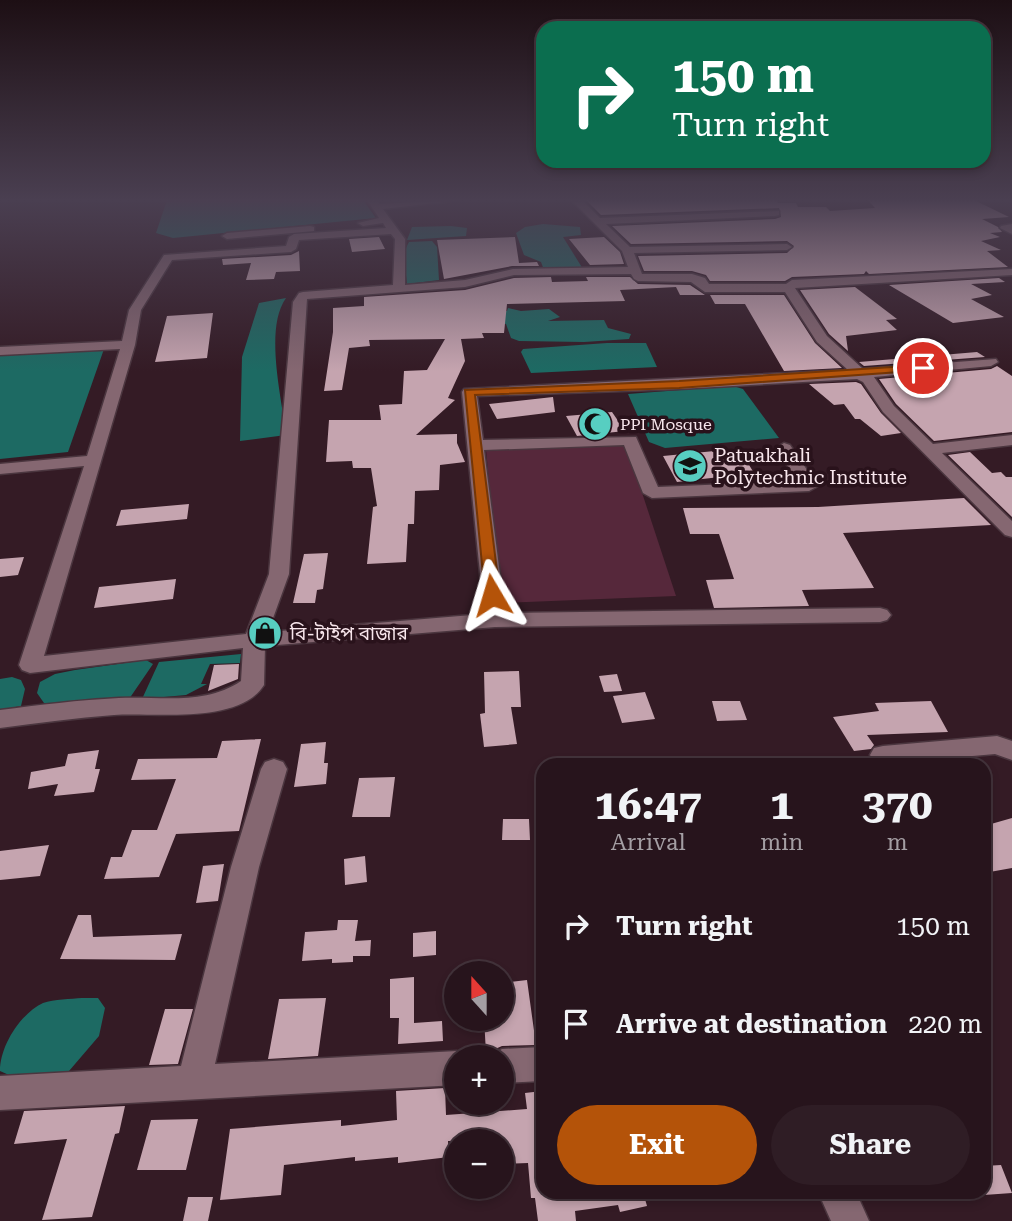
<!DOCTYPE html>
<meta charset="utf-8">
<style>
:root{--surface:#27141c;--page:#2f1d25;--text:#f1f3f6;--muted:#a49ea3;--line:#43333b;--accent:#b45309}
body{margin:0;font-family:"Roboto Serif","Noto Sans Bengali",serif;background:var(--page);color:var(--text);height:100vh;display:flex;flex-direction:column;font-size:26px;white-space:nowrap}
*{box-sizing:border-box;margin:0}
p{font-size:23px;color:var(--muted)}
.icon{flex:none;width:38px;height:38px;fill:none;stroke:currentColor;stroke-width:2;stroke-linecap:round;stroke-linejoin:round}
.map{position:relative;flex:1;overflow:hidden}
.details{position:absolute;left:536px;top:758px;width:455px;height:441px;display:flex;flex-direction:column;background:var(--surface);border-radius:21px;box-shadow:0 4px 10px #0003,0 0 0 2px var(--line)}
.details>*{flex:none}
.top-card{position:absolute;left:536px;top:21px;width:455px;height:147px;border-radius:21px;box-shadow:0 4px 10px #0003,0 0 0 2px var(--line);background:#0b6e4f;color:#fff;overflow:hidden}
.needle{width:46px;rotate:339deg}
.controls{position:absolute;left:444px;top:961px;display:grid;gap:14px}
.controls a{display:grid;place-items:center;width:70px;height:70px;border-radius:50%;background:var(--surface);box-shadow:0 4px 10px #0003,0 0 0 2px var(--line);font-size:35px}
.pin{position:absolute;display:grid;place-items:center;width:60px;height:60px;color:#fff;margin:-30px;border:4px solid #fff;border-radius:50%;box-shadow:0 2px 7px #0007}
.me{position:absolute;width:77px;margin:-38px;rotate:353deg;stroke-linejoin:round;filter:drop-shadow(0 0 5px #0008)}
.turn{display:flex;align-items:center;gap:24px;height:147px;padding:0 21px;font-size:32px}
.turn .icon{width:91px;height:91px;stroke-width:2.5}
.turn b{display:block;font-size:49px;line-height:60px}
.eta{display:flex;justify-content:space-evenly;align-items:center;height:119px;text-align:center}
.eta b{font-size:42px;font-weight:700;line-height:49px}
.action{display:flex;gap:14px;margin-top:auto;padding:14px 21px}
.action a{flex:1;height:80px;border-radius:42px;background:var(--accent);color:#fff;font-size:28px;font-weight:700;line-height:80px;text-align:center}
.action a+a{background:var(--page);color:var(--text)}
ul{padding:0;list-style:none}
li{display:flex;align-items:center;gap:21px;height:98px;padding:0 21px}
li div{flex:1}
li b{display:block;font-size:26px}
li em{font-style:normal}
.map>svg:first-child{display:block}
.green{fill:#56283b}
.water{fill:#1d6a63}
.building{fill:#c5a4af}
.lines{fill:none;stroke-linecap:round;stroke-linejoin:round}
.minor-casing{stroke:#4b363f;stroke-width:3}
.minor{fill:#856771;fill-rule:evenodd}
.route{fill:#b45309;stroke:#753606;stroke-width:2}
.labels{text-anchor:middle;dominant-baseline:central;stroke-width:7;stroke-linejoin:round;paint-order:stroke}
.far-poi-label{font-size:16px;fill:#f8e6ec;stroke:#29121b;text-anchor:start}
.poi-label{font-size:19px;fill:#f8e6ec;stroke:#29121b;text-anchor:start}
</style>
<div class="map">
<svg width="1012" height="1221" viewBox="0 0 1012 1221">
<rect width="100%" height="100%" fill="#341b25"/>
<path class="green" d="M626 444 676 596 500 603 486 449Z"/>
<path class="water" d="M167 200H363L376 218 173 238 156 233Z
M543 224 580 227 581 235 563 237 583 269 544 270 541 262 524 255 516 233 525 227Z
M451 226 467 228 466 236 407 240 412 227Z
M432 241 437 247 439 280 407 284C406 269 401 255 409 242Z
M286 298C264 329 282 398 286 435L240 441 242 357 259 303Z
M508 308 521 311 549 309 560 317 548 321 604 320 608 328 631 334 629 339 584 342 519 341 511 338 506 324 499 323V311H507Z
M607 343H646L657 367 531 373 521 352 523 349Z
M104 349 68 452 0 459V356Z
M733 386 743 389 779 438 665 448 649 442 628 394Z
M241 654 240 663 210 664 201 684H207L186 695 142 699 159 662Z
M146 660 153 664 127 702 44 703 37 693 40 682 55 674 75 670Z
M12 677 21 680 25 689 21 706 0 710V679Z
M82 998H98L105 1008 99 1036 69 1071 18 1079 0 1071C0 1046 20 1014 43 1003 54 999 71 999 82 998Z"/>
<path class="building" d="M586 200H776L778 203H796L798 207H826L830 211 875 208 868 200H974L1009 217 982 219 998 227 1002 232 990 233 1000 237 981 241 1001 250 987 251 1008 267 869 274 866 271 864 274 792 277 785 281H710L706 275 692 271H644L638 256 787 253 794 246 787 241 631 244 612 226 775 219 781 217 779 208 601 215Z
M379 237 385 249 352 252 349 239Z
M515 237 519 263 537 262 539 266H512L444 279 437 240Z
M604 237 620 252 624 264 590 265 569 239Z
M299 251 300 271 276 272 274 279 246 280 251 263 223 265 222 259 291 255Z
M551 277 552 282 588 281 586 277H630L638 284 690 285 705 295H784L815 343 842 368 784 371 745 304H715L710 295H680L676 287 620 290 625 301 507 304 504 333H482L484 338 461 339 465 361 448 398 455 400 416 435 457 434V443L465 462 440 465 439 490 415 491 414 524H408L406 562 367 564 373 507 377 506 371 468H353L352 461 326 462 329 420H381L379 405 402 404 404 371 427 370 445 339 369 340 370 346 349 348 342 390 324 391 333 332V308L364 306V297L465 290 514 278Z
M999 278 1005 282 971 284 992 295 971 299 1004 317 953 323 889 285Z
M855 287 897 319 886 320 897 330 846 336 848 351 829 334 800 290Z
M213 313 207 358 155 362 167 316Z
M977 352 985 357 864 366 859 362Z
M997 366 1012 376V432L934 441 896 404 879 379 991 369Z
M856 382 861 384 881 413 901 433 881 436 860 419H855L844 404 834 405 809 384Z
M553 397 555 412 497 419 489 404Z
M612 412 625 431 577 436 566 416Z
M725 450 741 452 754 473 677 482 663 456Z
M970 452 992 473 1001 472 1006 477H1012V517L948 455Z
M964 498 991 525 843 533 874 588 802 590 809 606 714 608 706 580 734 579 719 534H690L683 508 818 507Z
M189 504 187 519 116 526 121 510Z
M328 553 323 589 317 590 315 603H293L304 554Z
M24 557 18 575 0 577V559Z
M176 579 173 599 94 608 99 587Z
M239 664 238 679 208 691 214 665Z
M519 671 521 707H511L517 744 484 747 480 714 485 713 484 672Z
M617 674 622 691 604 692 599 676Z
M645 692 655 719 622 723 613 696Z
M712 701H740L747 720 717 721Z
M931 701 948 732 867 735 874 745 871 749 854 751 833 717 879 711 875 703Z
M261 739 239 831 176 834 159 877 104 879 111 857H122L132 830H157L176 779 131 780 138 759 217 758 222 741Z
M326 742 324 763H328L326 784 294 787 301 744Z
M99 750 95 769H100L94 792 54 796 58 784 28 789 31 772 65 766 68 754Z
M395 777 390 817H352L359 778Z
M1012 818V868L984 873V826Z
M503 819H529L530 840H502Z
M49 845 40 876 0 880V851Z
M365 856 367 882 345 885 344 859Z
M224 864 218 901 196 903 203 866Z
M78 915H91L93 937 182 934 175 960 60 959Z
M338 920H358L355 941 371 940 370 956H353V962L332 963V959L302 961 305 932 337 930Z
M436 931V955L413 957V933Z
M414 977V1023L442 1021 443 1041 398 1044 399 1018H390V979Z
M527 980 536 1045 502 1046 486 1053 484 1018H502V983Z
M326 998 318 1056 268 1059 279 999Z
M165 1009H193L178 1064 149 1065Z
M445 1088 446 1115 527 1109 525 1093 542 1091V1192H643L647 1206 620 1212 618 1205 575 1211 576 1221H538L535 1198H531L528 1163 502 1164V1141H448L449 1157 398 1163V1157L355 1161V1157L284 1165 281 1195 220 1200 230 1129 341 1120V1126L397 1120 396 1091Z
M125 1106 119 1133 115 1134 92 1217 42 1220 67 1139 14 1144 24 1111Z
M198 1119 186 1170H137L151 1120Z
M1001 1165 1012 1193 984 1195V1166Z
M188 1197H213L208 1221H183Z"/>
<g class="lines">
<g class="minor-casing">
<path id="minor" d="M367 200H377L379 204 461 200 383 209 405 239V285L465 280 513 269 628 267 622 251 571 200H582L600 218 779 211V215L775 216 606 224 630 247 787 244 792 247 787 250 634 253 642 274H692L705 278 709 284H786L792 280 1012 269V275L795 288 827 336 863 369 996 359 998 362 991 366 874 377 894 406 933 444 1012 435V445L942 453 1012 521V537L1005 535 883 412 863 382 857 379 679 389 477 396 483 440 636 437 658 487 797 481 776 448 784 443 790 445 818 486 809 491 652 498 643 493 624 445 484 450 505 613 880 608 887 610 891 615 887 620 880 622 495 627 265 646 264 685C239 725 153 712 114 715 76 718 38 723 0 728V710C39 705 79 700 119 698 160 696 204 706 241 681L243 648 30 673 22 670 19 665 84 466 0 474V464L87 456 120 349 0 355V347L122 341 129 310 164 255 286 246 289 237 294 234 386 228 383 223 363 226 358 223 379 218ZM391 234 395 239 393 285 303 292 299 293 293 302 269 574 246 634 44 656 135 345 141 310 172 260 291 252 296 249 299 240ZM631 274 634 279 638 281 691 282 705 292H785L817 342 848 370 464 389 462 392 484 614 268 632 289 574 307 299 465 287 514 275Z
M1012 224V234L1000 228 1001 226Z
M310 226 314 227V231L227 239 222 236 227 233Z
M997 736 1012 741V760L995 754 883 764 874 762 870 755 874 748 883 746Z
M274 759 283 762 287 769 259 867 215 1064 457 1051 469 1057H457V1085L0 1110V1076L181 1066 231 867 261 769 265 762Z
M542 1047V1081L502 1083V1057H489L502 1049Z
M818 1192H856L869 1221H831Z"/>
</g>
<use href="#minor" class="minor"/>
</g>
<linearGradient id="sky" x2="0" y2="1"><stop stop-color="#1d0f14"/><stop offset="0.54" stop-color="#4a3f51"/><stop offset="1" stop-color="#4a3f51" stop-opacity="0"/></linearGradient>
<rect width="1012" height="371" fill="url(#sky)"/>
<path class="route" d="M923 365 928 368 927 370 679 388 475 395 500 595 492 600 485 595 465 390 679 381Z"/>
<defs>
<g id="mosque-disc" transform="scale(1.75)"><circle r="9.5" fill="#57cec1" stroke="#29121b"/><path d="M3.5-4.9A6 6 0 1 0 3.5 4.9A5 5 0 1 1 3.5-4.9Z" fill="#111"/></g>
<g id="university-disc" transform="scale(1.75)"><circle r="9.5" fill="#57cec1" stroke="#29121b"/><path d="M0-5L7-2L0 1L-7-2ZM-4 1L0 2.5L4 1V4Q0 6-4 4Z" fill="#111"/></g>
<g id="shop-disc" transform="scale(1.75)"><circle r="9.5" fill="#57cec1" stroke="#29121b"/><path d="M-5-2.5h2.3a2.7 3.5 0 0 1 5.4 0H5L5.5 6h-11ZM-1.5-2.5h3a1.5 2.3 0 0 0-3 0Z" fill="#111"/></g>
</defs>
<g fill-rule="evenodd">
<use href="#mosque-disc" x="595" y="424"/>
<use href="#university-disc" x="690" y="466"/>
<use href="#shop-disc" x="265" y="633"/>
</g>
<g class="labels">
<g class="far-poi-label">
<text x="620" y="424">PPI Mosque</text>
</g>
<g class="poi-label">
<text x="714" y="455">Patuakhali<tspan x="714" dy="22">Polytechnic Institute</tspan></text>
<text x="290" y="633">বি-টাইপ বাজার</text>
</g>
</g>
</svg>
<div class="controls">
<a><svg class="needle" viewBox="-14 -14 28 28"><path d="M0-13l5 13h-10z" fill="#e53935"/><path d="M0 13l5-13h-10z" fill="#a49ea3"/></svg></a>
<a>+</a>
<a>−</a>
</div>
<div class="pin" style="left:923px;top:368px;background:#d93025"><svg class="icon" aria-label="arrive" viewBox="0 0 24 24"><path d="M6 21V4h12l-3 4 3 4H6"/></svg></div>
<svg class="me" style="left:492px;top:595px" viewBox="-20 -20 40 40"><path d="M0-17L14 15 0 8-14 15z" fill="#b45309" stroke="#fff" stroke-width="4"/></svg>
<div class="top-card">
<div class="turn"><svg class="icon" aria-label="right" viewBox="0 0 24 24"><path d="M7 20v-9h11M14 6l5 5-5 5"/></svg><div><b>150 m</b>Turn right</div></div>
</div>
<section class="details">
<div class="eta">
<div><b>16:47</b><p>Arrival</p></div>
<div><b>1</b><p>min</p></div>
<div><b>370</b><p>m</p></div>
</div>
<ul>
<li><svg class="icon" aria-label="right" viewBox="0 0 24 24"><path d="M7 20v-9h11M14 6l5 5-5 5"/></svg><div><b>Turn right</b></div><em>150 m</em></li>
<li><svg class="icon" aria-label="arrive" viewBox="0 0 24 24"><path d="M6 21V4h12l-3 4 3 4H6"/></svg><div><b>Arrive at destination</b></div><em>220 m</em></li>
</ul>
<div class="action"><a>Exit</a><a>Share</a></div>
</section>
</div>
